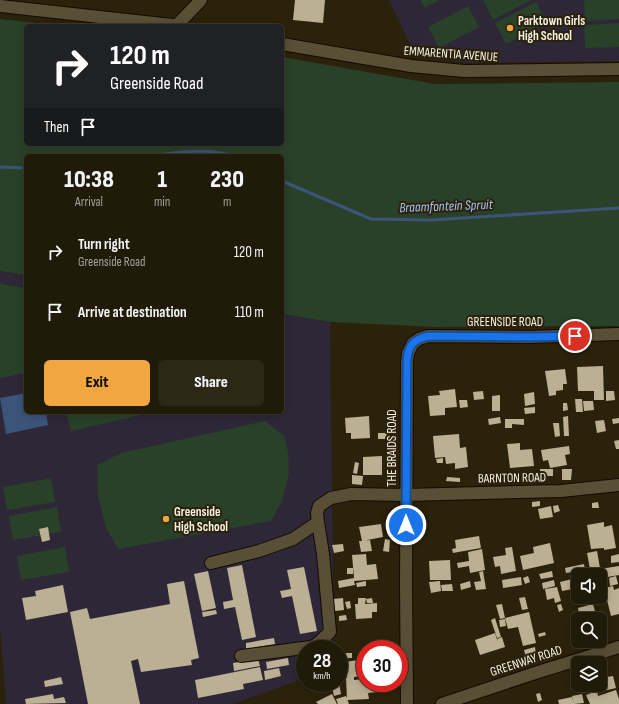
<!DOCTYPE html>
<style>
:root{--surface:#201a08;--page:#2d2716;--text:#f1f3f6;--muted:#a2a19c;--line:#3d3829;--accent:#f1a640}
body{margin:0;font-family:"Sofia Sans Condensed",sans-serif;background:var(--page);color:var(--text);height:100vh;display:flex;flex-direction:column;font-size:15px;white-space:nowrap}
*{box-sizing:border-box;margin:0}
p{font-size:13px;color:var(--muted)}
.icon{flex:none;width:22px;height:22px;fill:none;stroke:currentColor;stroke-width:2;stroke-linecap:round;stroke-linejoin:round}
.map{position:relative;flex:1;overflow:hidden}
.side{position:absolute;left:24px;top:154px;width:260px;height:260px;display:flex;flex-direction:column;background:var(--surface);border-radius:6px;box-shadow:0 2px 10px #0003,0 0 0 1px var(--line)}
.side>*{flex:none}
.guide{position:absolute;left:24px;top:24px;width:260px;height:122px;border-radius:6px;box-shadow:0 2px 10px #0003,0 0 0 1px var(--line);background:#202124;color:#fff;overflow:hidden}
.fabs{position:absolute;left:571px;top:568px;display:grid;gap:8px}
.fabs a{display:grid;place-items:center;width:36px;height:36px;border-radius:6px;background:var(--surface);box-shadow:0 2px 10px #0003,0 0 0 1px var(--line);font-size:20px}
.speed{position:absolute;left:296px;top:640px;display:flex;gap:8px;font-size:20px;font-weight:700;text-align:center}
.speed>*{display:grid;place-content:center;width:52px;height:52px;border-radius:50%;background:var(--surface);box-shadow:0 2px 10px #0003,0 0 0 1px var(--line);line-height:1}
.speed small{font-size:10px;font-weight:400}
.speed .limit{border:6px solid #d22;background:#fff;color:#111}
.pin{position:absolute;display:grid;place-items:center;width:34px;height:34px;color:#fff;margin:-17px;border:2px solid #fff;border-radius:50%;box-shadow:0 1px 4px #0007}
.me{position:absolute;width:44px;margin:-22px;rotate:0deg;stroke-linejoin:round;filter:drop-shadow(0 0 3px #0008)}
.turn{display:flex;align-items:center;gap:14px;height:84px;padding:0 20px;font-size:18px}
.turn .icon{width:52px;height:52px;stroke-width:2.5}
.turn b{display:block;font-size:28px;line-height:34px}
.then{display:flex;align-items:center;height:38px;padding:0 20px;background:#0003;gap:8px;font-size:15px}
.eta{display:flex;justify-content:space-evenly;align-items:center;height:68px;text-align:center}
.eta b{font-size:24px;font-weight:800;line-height:28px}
.action{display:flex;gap:8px;margin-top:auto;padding:8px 20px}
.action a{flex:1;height:46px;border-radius:6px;background:var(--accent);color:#111;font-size:16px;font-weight:800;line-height:46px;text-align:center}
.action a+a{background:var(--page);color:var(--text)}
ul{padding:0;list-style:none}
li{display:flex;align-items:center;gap:12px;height:60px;padding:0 20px}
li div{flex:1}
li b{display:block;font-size:15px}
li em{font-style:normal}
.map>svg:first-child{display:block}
.education{fill:#2d2737}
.green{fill:#294128}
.water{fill:#3c547a}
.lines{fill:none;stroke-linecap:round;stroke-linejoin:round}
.stream{stroke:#3c547a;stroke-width:3}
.building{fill:#bbaf94}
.minor-casing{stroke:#140b00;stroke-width:14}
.minor{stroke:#594f37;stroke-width:12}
.route-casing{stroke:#114b97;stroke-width:10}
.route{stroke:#1a73e8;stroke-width:7}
.poi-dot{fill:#f1a640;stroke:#2b220b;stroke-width:1.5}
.labels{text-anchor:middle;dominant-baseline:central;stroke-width:4;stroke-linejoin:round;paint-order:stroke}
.poi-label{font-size:13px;font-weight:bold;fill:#f6f0e2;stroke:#2b220b;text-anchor:start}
.street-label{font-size:13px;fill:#f6f0e2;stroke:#2b220b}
.water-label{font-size:14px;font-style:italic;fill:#a3c3f6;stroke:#2b220b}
</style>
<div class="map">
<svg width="619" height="704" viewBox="0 0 619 704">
<rect width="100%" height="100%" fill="#2b220b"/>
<path class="education" d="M389 0H619V61L468 63 415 55Z
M0 271 26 275V412H282V314L330 322 334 649H305V678L233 704H6L0 626Z"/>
<path class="green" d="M420 0H439L425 8Z
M483 0H531L493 20Z
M584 0H619V19L585 21Z
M536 2 547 22 506 44 495 23Z
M468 6 479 27 439 48 428 27Z
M0 19 65 26H26V144H282V57L435 84 619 82V326L436 327 330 322 282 314V156H26V275L0 271Z
M619 23V47L585 48 584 25Z
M0 284 26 288V373L0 378Z
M66 412H155L71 431Z
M265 421 284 436 288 452 289 473 282 501 271 521 118 549 106 528 98 496 97 465 121 453Z
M51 478 55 502 7 510 3 487Z
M57 507 61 532 13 540 9 516Z
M65 547 69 572 21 580 17 556Z"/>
<path class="water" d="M26 393V412H46L48 425 6 434 0 398Z"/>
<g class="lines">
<path class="stream" d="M147 156C176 153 206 147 234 156
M0 167 26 168
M282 181 371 219 432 220 619 208"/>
</g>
<path class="building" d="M295 0H325L323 23 293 20Z
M603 366 604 400H594V391H578L577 367Z
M565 369 567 384H563V390L556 391V395L549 396 545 371Z
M455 389 457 407 445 408V415L430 416 428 396 440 395 439 391Z
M483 391 484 399 474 400 473 392Z
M606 391H614L615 400 606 401Z
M534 392 535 404 525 406 524 394Z
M500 395V411H492V396Z
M575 399H582L583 412H576Z
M459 400H467L468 407 460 408Z
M583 401H593L594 410 584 411Z
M563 403H567L568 410 563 411Z
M535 407V413L525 414 524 408Z
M369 416 370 438 351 439V433H346L345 418Z
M568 416 569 436H564L563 417Z
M500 417 501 423 489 425 488 419Z
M619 418V423L613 424 612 419Z
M505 419H524V425L512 424V428H505Z
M604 420 606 431 597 433 595 421Z
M553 423H559L560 436 555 437Z
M378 433H388L387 439H378Z
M459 434 460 448 466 447 468 467 455 469V463L446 464 445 457 435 458 433 436Z
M619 440V449H616L614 441Z
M520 443V450L532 449 534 466 510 468 507 444Z
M569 446 570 454 565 455 567 465 550 468 548 460 543 461 541 450Z
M382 456V475H363V457Z
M443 458V463H437L436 459Z
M355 462 359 463 357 474 353 473Z
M540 469H553V476H540Z
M562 469H572L571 480H562Z
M352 475 363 476 362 485 352 484Z
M447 477 460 478V482L446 481Z
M540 501V506L532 507V502Z
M598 502 599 508H592V503Z
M558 505 560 511 554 513 553 506Z
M551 506 553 517 540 519 538 509Z
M604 522V527L612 525 616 548 604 550V548L591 549 587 525Z
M381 524 383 537 362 541 359 527Z
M48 527 50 540 42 542 39 529Z
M479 536 481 548 453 553 452 549 456 548 455 540Z
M385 539 390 540 389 552 383 551Z
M370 540 372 551 361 552 359 541Z
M550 543 554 563 523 570 520 556 534 553 533 547Z
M343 544 344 551 334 553 332 545Z
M512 547 516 571 501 574 500 566 495 567 493 557 506 555 505 548Z
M482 549 485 570 470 573 469 566 458 568 457 563 469 561 468 552Z
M597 551 600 568 590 569 587 553Z
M366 554 367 565 376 564 378 579 354 581 355 585 339 588 338 581 354 578 352 555Z
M619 554V562L611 563V556Z
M450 560 451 580H430L429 561Z
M584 564 585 570 566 573 565 568Z
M242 565 256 637 242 640 235 607 224 609 223 602 233 600 227 568Z
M619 566V575L602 578 600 569Z
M304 567 317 631 300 634 292 596 282 598 280 591 291 589 287 570Z
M347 568H353V574H347Z
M208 571 216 608 202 611 194 574Z
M483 571 486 589 476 590 474 582 481 581 479 572Z
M552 571 553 577 541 579 539 574Z
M528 576 530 582 525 584 523 578Z
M616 576 618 584 610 586 609 578Z
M521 577 522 585 503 588 502 580Z
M576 578 578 588 562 591 560 582Z
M554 580 555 586 543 589 542 583Z
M184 581 199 658 191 660 192 665 141 672 138 659 131 661 140 704H88L70 612 87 608 90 619 170 604 167 584Z
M366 581V586L357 587 356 583Z
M440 581 441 591 431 593 429 582Z
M470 581 471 587 461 590 460 584Z
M452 584 453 591H442L441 585Z
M63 585 68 612 26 620 22 598 36 596 35 591Z
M613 586 614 590 619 588V614L611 616 604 588Z
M557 587 561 601 555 603 554 598 547 600 545 589Z
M525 597 528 609 522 610 519 598Z
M343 598 344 610 335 611 333 599Z
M358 598H366L365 604 377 603V612H372V618L356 619 355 604H358Z
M372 598 373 603H367L366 599Z
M350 601 351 608 347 609 345 602Z
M502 604 505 618 500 619 496 605Z
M561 604 563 610 559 612 557 605Z
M593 604 597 619H580L578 608Z
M216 610 217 614 203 617 202 612Z
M529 612 536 643 523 646 518 627 508 629 505 618Z
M346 615 347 620 339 621V616Z
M495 618 501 637 497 638 491 620Z
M505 619 506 626 500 627 499 620Z
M545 632 546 635 539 637 538 634Z
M495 633 498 643 497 639 502 637 505 647 480 655 475 640Z
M274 638 275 644 246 649V643Z
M535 647 536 655 526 657 524 650Z
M346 653H352V658H346Z
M288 658 289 665 267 669 266 662Z
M258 659 260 666 234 671 233 663Z
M358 660 360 676 349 678 354 677V680L363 679 362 671H365V683H377V692L368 693 369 699 347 700 346 678H347L345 662Z
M260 667 263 680 243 684 244 689 198 698 195 680Z
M279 668 281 676 265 680 264 671Z
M613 676 616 688 603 691 600 678Z
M61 677 63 684 45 687 44 681Z
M331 683H339L341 694 334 696Z
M616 690 619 699V704H590L586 695 597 691 598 696Z
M540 693 542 700 538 702 536 694Z
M53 694 54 699 64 697 66 703 26 704 25 699Z
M332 694 337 704H318L316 702Z
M582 694 584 703 574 704 572 696Z
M346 696 349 704H338L336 699Z
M572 697 574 704H559L558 700Z"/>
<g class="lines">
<g class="minor-casing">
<path id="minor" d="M0 6 181 26
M177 25 201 0
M282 44 411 66 464 71 619 69
M211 563 259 551 293 539 318 522
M241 656 311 647 317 644 330 632 323 554 318 522 317 513 319 506 331 498 351 494 406 495 561 491 619 485
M407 704 406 585 407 361 408 353 413 343 419 339 428 336 530 337 619 334
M442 704 535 673 619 647"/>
</g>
<use href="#minor" class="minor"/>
</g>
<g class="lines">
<g class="route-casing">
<path id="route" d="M406 525 407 361C408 345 413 340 428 336L530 337 575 336"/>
</g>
<use href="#route" class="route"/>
</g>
<g class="poi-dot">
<circle cx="510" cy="28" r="4"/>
<circle cx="166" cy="519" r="4"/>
</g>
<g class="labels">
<g class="poi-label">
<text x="518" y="21">Parktown Girls<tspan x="518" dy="15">High School</tspan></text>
<text x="174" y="512">Greenside<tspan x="174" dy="15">High School</tspan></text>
</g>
<g class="street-label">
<text transform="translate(451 54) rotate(4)">EMMARENTIA AVENUE</text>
<text x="505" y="322">GREENSIDE ROAD</text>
<text transform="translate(392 448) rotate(-90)">THE BRAIDS ROAD</text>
<text transform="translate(512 478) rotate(-1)">BARNTON ROAD</text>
<text transform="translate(526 661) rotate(-18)">GREENWAY ROAD</text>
</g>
<g class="water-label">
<text transform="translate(446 206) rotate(-2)">Braamfontein Spruit</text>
</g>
</g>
</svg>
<div class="fabs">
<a><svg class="icon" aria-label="sound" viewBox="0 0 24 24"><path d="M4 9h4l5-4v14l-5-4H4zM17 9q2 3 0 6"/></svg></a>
<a><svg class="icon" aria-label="search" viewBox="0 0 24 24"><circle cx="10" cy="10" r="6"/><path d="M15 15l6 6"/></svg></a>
<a><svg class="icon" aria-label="layers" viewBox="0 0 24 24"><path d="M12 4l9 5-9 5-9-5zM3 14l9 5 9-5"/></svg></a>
</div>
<div class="speed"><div>28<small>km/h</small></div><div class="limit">30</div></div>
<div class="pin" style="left:575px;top:336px;background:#d93025"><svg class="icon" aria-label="arrive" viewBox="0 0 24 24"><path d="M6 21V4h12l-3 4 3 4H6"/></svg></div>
<svg class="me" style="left:406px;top:525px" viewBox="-20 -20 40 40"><circle r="17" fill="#1a73e8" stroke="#fff" stroke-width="3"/><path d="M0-11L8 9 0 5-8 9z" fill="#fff"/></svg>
<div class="guide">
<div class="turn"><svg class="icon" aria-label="right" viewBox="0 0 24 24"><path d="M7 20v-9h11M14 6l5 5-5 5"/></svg><div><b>120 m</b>Greenside Road</div></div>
<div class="then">Then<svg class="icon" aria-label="arrive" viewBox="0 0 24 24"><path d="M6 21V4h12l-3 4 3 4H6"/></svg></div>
</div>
<section class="side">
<div class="eta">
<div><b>10:38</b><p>Arrival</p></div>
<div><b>1</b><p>min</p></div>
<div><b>230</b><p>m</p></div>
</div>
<ul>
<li><svg class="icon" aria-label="right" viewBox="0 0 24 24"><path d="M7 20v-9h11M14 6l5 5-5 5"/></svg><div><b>Turn right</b><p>Greenside Road</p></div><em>120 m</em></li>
<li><svg class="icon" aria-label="arrive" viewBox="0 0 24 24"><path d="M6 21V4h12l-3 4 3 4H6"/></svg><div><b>Arrive at destination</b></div><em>110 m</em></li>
</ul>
<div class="action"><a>Exit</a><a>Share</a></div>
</section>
</div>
